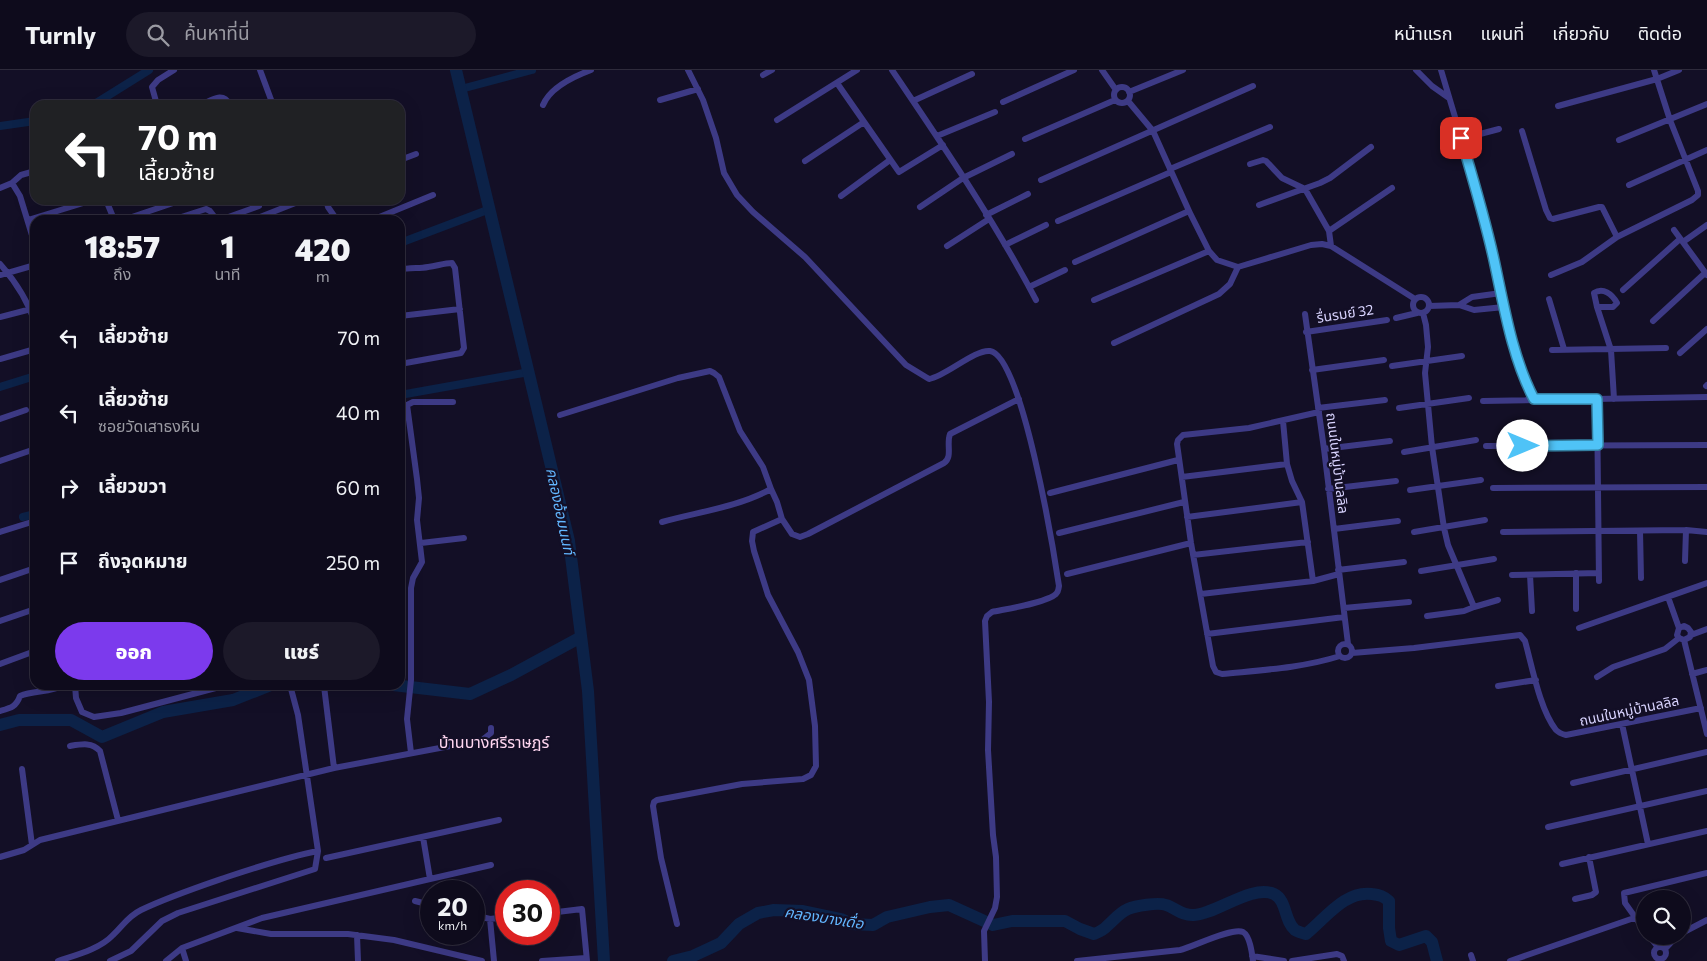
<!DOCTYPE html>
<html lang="th">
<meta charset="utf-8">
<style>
:root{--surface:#0e0b1c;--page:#1c1929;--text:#f1f3f6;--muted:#9b9ba3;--line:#2e2b3b;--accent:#7c3aed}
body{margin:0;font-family:Commissioner,"Noto Sans Thai",sans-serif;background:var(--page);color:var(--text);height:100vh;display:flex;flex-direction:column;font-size:19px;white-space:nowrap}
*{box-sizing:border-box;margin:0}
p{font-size:16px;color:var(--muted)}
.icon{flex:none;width:28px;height:28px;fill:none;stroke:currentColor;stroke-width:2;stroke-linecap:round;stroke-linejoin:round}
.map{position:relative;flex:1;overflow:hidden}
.sheet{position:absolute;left:30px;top:145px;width:375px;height:475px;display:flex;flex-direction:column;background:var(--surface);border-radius:15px;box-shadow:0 5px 20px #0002,0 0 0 1px var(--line)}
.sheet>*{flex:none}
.hud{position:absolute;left:30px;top:30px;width:375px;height:105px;border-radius:15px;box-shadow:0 5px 20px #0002,0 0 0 1px var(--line);background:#202124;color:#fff;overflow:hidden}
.fabs{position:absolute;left:1636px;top:820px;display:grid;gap:10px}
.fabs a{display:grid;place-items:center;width:55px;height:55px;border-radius:50%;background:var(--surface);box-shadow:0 5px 20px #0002,0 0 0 1px var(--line);font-size:25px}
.speed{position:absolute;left:420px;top:810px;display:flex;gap:10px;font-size:25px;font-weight:700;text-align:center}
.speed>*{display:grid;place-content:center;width:65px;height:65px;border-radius:50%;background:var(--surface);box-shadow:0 5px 20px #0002,0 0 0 1px var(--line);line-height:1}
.speed small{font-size:12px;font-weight:400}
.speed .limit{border:8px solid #d22;background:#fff;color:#111}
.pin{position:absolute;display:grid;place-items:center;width:42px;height:42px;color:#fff;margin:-21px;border-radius:10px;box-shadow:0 2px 8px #0006}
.me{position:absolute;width:55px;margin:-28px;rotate:90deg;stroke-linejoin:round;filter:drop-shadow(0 0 4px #0008)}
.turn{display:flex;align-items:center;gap:18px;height:105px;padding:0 25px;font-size:22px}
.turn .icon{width:65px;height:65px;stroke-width:2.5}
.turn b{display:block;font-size:35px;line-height:42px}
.eta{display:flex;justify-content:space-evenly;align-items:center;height:85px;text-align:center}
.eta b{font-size:30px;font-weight:800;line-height:35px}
.cta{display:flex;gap:10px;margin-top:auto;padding:10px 25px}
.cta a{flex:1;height:58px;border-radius:30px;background:var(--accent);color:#fff;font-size:20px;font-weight:800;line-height:58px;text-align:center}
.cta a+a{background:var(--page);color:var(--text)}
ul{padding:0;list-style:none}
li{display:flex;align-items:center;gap:15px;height:75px;padding:0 25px}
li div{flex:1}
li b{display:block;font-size:19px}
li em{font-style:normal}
header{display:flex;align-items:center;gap:30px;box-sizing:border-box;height:70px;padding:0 25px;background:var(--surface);border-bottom:1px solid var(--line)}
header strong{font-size:24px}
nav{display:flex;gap:28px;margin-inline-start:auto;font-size:18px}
.search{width:350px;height:45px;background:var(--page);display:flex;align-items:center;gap:12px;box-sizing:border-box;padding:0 18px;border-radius:28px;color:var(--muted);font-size:19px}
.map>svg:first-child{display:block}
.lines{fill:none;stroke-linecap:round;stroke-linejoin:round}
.canal{stroke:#0c2248;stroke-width:8}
.river{stroke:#0c2248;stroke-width:12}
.street{stroke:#3d3a85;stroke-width:6}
.route-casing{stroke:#337fa1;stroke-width:12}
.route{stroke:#4fc3f7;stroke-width:9}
.labels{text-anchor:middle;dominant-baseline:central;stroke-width:4.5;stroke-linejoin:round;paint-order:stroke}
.street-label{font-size:14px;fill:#d9d4ff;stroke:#130f26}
.water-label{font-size:15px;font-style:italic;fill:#62b6ff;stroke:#130f26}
.quarter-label{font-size:16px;fill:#ffd6f0;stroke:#130f26}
</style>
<header>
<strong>Turnly</strong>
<div class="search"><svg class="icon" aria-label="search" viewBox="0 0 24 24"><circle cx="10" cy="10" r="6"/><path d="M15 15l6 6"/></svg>ค้นหาที่นี่</div>
<nav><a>หน้าแรก</a><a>แผนที่</a><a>เกี่ยวกับ</a><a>ติดต่อ</a></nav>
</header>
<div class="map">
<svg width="1707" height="891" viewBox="0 0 1707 891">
<rect width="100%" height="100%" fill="#130f26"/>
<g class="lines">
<path class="canal" d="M461 19 532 0
M93 35 149 0
M0 56 35 51
M400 173 490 139
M0 317 35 306
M400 325 529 302
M23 447 35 444"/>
<path class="river" d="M456 0 569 471 588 621 604 891
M393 615 470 624 511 605 581 567
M0 655 19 650H71L102 667 163 642 233 630 271 615
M673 891 693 886 721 873 739 854 758 843 774 840 803 841 841 849 852 854 873 855 887 847 930 837 949 835 993 855 1012 851H1065L1080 859 1094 864C1099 862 1104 860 1107 856 1114 850 1119 843 1128 839 1135 836 1158 832 1166 835 1176 838 1182 846 1194 845 1216 844 1252 814 1274 824 1287 830 1284 851 1295 860 1298 862 1303 863 1306 864 1325 849 1345 820 1372 824 1380 825 1383 826 1389 831V858L1391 871 1399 875 1426 866 1432 872 1437 891"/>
<path class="street" d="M260 0 273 35
M688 0 703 30 716 68 724 103 737 125 753 142 805 187 906 295 929 309C946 306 975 279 990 281 1022 285 1054 483 1059 516 1058 520 1059 521 1056 524 1046 533 1006 539 992 542L987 546 985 551 989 632 988 680 993 765 996 787 997 827 995 838 984 861 985 891
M892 0C942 74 994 150 1036 230
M1102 0 1116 20
M1416 0 1432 16 1449 28
M1441 0 1483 141 1514 274 1526 313 1534 329
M763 5 772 0
M837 13 899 102 943 75
M1114 25a8 8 0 1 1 16 0a8 8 0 1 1-16 0Z
M1129 22 1183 0
M660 30 698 19
M913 31 972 4
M1128 31 1153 61 1189 141 1209 181 1217 190 1238 197 1311 175 1322 174 1331 176 1415 229
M1003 32 1074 0
M157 35 152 17 158 10 174 0
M201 35C212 30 223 21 230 35
M543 35C550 18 575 6 591 0
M1558 36 1657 9 1679 0
M777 50 857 0
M1522 61 1546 140 1550 148 1553 149 1599 137H1602L1617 167
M937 66 995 42
M1025 69 1115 30
M1461 69 1499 59
M1619 70 1707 34
M400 90 416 84
M805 91 864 52
M1250 94 1263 90 1266 91 1282 108 1305 119 1329 161 1331 176
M1170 99 1270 57
M1041 110 1253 16
M12 113 21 105 35 101
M1629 115 1707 80
M0 118 12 113 20 126 35 175
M841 126 890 90
M106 130 113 147 118 150
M326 130 328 137 337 150
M1259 135 1320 113 1330 108 1371 77
M920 137 963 108 1012 84
M986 145 1028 124
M260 147 303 130
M28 150 93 130
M123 150 182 130
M172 150 206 139 210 141 217 150
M220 150 259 136
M372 150 433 125
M1058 151 1171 102
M1674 160 1707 205
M1329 161 1392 118
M1683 172 1707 155
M1005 175 1046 155
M947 176 989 149
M1075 192 1189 141
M0 194C15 211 28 231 35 253
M400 200C409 197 419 199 428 197 437 196 444 193 452 193L455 198 464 278 461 283 400 294
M0 205 35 195
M1551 205 1582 192 1617 167 1692 130 1698 125V121L1670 50 1654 0
M1029 217 1065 200
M1623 220 1680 169
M1413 235a8 8 0 1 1 16 0a8 8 0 1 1-16 0Z
M1549 229 1564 279
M1094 230 1209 181
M1459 235 1472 227 1501 223
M1429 236 1459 235 1474 240 1504 237
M1597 237H1613L1617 233C1612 224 1603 217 1594 223L1597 237 1611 280 1614 329
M1423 243 1426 255 1428 277 1425 303 1432 377 1444 458 1448 475 1474 537
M1305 244 1324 379 1348 574
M400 246 460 239
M0 247 35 238
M1396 248 1417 243
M1653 251 1705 203
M1306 262 1387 250
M1114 273 1219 224 1230 214 1238 197
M1552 280 1666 278
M1680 283 1707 259
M0 289 35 279
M1392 296 1462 286
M1312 300 1384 290
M1706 316 1707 315
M1597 329 1599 511
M1483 331 1707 327
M1318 338 1385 330
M1399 338 1469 328
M1319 342 1249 358 1183 365 1178 370 1177 374 1191 473 1213 596 1216 602 1222 604C1262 600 1302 598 1340 586
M560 345 678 308 710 301 714 303 719 307 740 361 763 397 771 419 777 432 782 449 792 464 800 467 808 464 944 393C953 387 946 374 950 364L1019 329
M0 349 26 340
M1283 351 1287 394 1292 411 1302 432 1313 511 1339 504
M1486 376 1707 375
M1324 379 1390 371
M1404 382 1476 370
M0 391 35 379
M1182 407 1287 394
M1493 418 1707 417
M1328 419 1396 411
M1410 420 1481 410
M1050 423 1178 390
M1187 447 1302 432
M662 452C698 442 738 437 771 419
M1334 459 1398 451
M1640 461 1641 508
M0 462 35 451
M1414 462 1485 450
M1503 462 1686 460 1707 462
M1059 463 1184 432
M421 473 464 468
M1193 485 1308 472
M1685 491 1686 460
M1338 500 1404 492
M1421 501 1494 489
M1576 503V539
M1067 504 1191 473
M1512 505 1599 503
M1530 505 1532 541
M0 510 35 498
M1201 524 1313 511
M1668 527 1679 558
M1344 538 1409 532
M1427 546 1464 541 1474 537 1498 530
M0 551 35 539
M1579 558 1707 513
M1207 564 1344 547
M1691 565 1707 559
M1684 570 1690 567 1691 562 1688 558 1684 556 1679 558 1677 565 1679 568 1684 570 1707 664
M1338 581a7 7 0 1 1 14 0a7 7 0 1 1-14 0Z
M1352 583 1414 578 1520 565 1525 571C1532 596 1540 640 1556 660 1559 663 1562 664 1566 665L1701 638
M0 594 35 581
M1692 604 1707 600
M1597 607 1613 597 1665 579 1679 568
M75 615 76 628 82 642 94 647 121 643 227 615
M290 615 298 645 318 781
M324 616 334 698
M1498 616 1536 610
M0 641C11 638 16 637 20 626 34 620 51 623 64 615
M1622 654 1648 774
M70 676C82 674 92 672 100 681L118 750
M411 683 407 649 411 610V518L413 508 422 492 417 450 419 428 417 409 407 335 413 332H453
M22 699 32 775
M1573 713 1707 682
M1548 757 1707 721
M423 767 430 809 491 795
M0 787 24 780 40 770 334 698 482 670 491 663V658
M326 788 499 750
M1562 794 1707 761
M1575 829 1592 825 1596 822 1589 787
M415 831 431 835
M549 843 582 839 587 891
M474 845 490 849 506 847
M490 849 494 891
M677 854 661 788 653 736 654 732 657 730 742 714 803 709 811 705 816 696 815 656 809 610 798 582 768 525 754 481 752 471 753 462 782 449
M237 858 271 864H348L394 870 482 891
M1645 861 1625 833 1624 823 1707 803
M1682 863 1707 850
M357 865 358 891
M1649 866 1658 877
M1654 883a6 6 0 1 1 12 0a6 6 0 1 1-12 0Z
M182 878 186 891
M1665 879 1677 866
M1471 885 1473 891
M1252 886 1284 891
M58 891C76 885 100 879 113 865 124 855 127 847 141 840 168 827 198 817 227 807 257 797 287 787 318 781L315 799 178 843 162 851 131 881 110 891
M166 891 182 878 262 848 430 809
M542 891 586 888
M1077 891 1180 880C1193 877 1232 857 1243 862 1250 866 1252 883 1253 891
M1292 891 1337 884 1342 886 1344 891
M1510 891 1634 848"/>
</g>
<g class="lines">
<g class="route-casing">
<path id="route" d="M1461 68C1473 109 1485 149 1494 190 1504 236 1512 287 1534 329H1597L1598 375 1523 376"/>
</g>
<use href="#route" class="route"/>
</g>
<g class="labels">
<g class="street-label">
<text transform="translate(1345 243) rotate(-9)">รื่นรมย์ 32</text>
<text transform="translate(1338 393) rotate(83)">ถนนในหมู่บ้านลลิล</text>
<text transform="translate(1629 640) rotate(-12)">ถนนในหมู่บ้านลลิล</text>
</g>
<g class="water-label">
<text transform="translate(561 441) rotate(78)">คลองอ้อมนนท์</text>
<text transform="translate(824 847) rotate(9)">คลองบางเดื่อ</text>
</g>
<g class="quarter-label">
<text x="494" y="671">บ้านบางศรีราษฎร์</text>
</g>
</g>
</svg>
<div class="fabs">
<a><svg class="icon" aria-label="search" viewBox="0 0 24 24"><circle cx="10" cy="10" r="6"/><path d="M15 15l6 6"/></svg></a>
</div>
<div class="speed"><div>20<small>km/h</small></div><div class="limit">30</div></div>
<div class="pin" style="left:1461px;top:68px;background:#d93025"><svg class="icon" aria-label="arrive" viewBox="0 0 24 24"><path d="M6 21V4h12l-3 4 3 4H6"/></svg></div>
<svg class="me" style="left:1523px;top:376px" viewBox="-20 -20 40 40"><circle r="19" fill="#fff"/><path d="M0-13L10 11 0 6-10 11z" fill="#4fc3f7"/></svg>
<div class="hud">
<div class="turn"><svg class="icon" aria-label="left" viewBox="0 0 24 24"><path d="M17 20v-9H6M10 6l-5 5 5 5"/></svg><div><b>70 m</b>เลี้ยวซ้าย</div></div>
</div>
<section class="sheet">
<div class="eta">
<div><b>18:57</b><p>ถึง</p></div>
<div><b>1</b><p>นาที</p></div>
<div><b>420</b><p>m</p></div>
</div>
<ul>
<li><svg class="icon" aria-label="left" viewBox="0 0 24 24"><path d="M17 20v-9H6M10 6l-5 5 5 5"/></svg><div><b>เลี้ยวซ้าย</b></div><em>70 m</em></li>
<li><svg class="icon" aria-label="left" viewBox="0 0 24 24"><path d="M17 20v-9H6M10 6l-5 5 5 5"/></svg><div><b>เลี้ยวซ้าย</b><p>ซอยวัดเสาธงหิน</p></div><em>40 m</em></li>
<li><svg class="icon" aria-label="right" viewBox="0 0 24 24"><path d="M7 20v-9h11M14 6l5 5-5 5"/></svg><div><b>เลี้ยวขวา</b></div><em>60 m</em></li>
<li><svg class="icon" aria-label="arrive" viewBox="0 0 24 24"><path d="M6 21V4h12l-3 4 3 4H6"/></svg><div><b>ถึงจุดหมาย</b></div><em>250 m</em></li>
</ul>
<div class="cta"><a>ออก</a><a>แชร์</a></div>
</section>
</div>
